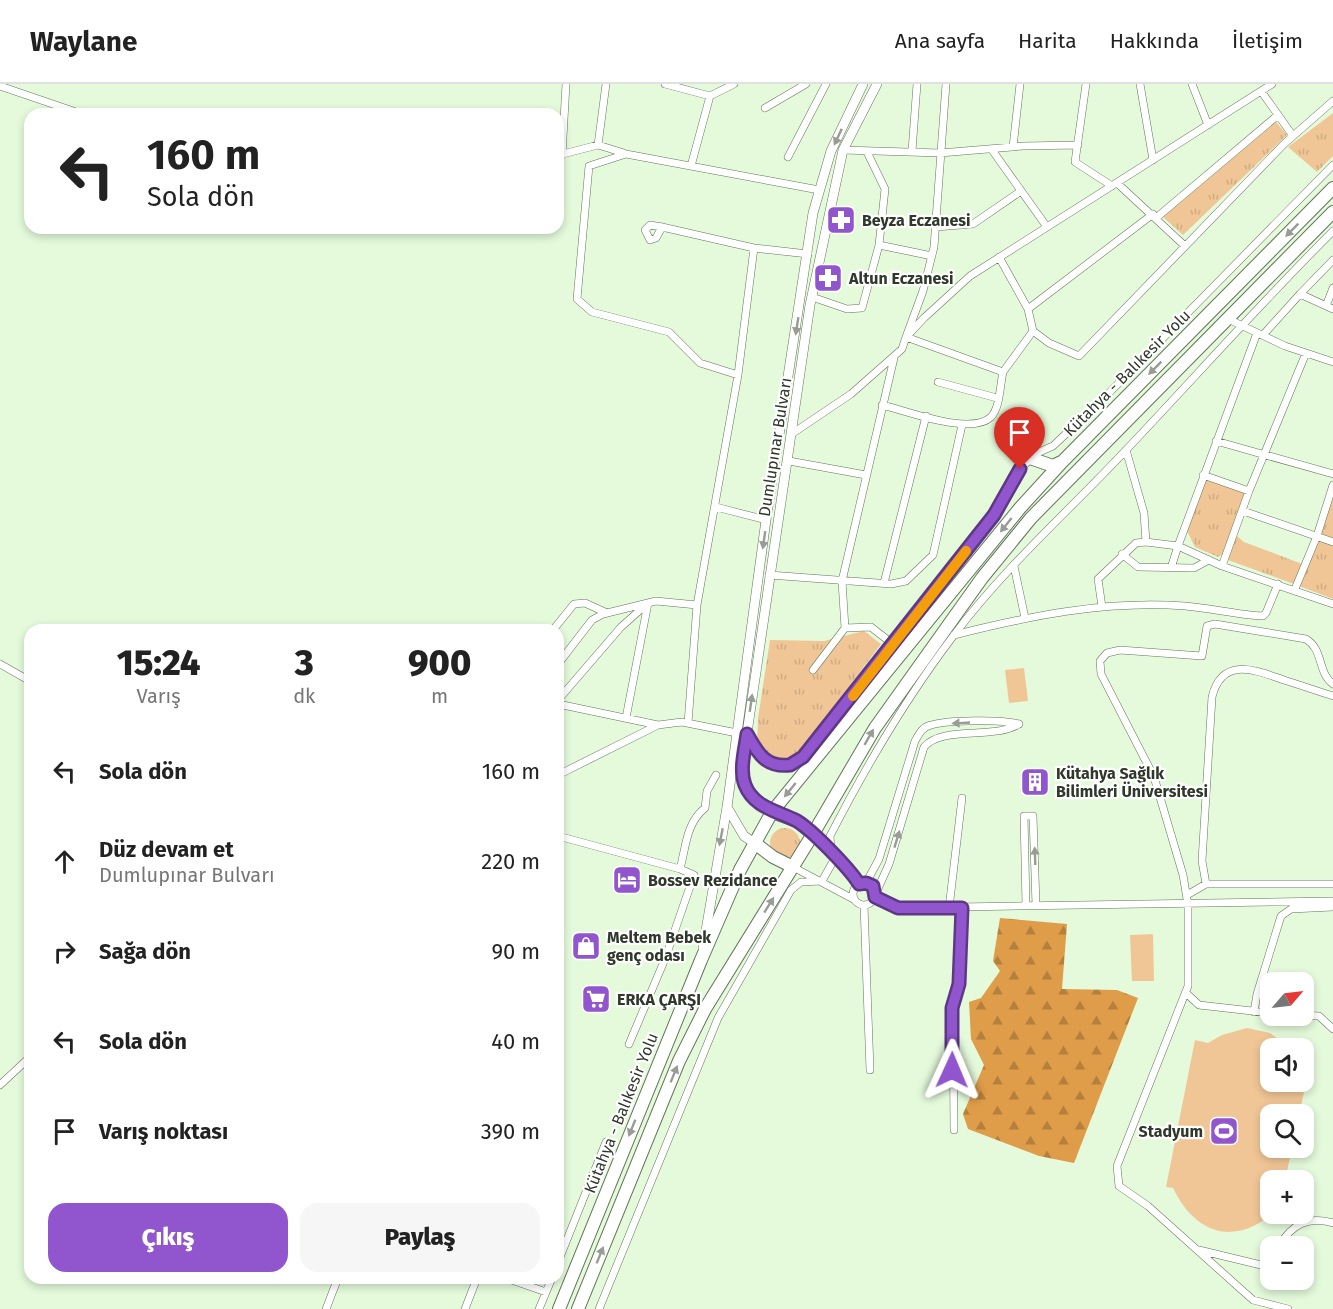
<!DOCTYPE html>
<html lang="tr">
<meta charset="utf-8">
<style>
:root{--surface:#fff;--page:#f6f6f6;--text:#222;--muted:#767676;--line:#e0e0e0;--accent:#9156cd}
body{margin:0;font-family:"Fira Sans",sans-serif;background:var(--page);color:var(--text);height:100vh;display:flex;flex-direction:column;font-size:22px;white-space:nowrap}
*{box-sizing:border-box;margin:0}
p{font-size:20px;color:var(--muted)}
.icon{flex:none;width:33px;height:33px;fill:none;stroke:currentColor;stroke-width:2;stroke-linecap:round;stroke-linejoin:round}
.map{position:relative;flex:1;overflow:hidden}
.details{position:absolute;left:24px;top:540px;width:540px;height:660px;display:flex;flex-direction:column;background:var(--surface);border-radius:18px;box-shadow:0 3px 9px #0003}
.details>*{flex:none}
.guide{position:absolute;left:24px;top:24px;width:540px;height:126px;border-radius:18px;box-shadow:0 3px 9px #0003;background:#fff;color:var(--text);overflow:hidden}
.needle{width:39px;rotate:62deg}
.tools{position:absolute;left:1260px;top:888px;display:grid;gap:12px}
.tools a{display:grid;place-items:center;width:54px;height:54px;border-radius:12px;background:var(--surface);box-shadow:0 3px 9px #0003;font-size:30px}
.pin{position:absolute;display:grid;place-items:center;width:51px;height:51px;color:#fff;margin:-62px -26px;border-radius:50% 50% 50% 0;rotate:-45deg;box-shadow:0 0 6px #0007}
.pin .icon{rotate:45deg}
.me{position:absolute;width:66px;margin:-33px;rotate:1deg;stroke-linejoin:round;filter:drop-shadow(0 0 4px #0008)}
.turn{display:flex;align-items:center;gap:21px;height:126px;padding:0 24px;font-size:27px}
.turn .icon{width:78px;height:78px;stroke-width:2.5}
.turn b{display:block;font-size:42px;line-height:51px}
.eta{display:flex;justify-content:space-evenly;align-items:center;height:102px;text-align:center}
.eta b{font-size:36px;font-weight:800;line-height:42px}
.cta{display:flex;gap:12px;margin-top:auto;padding:12px 24px}
.cta a{flex:1;height:69px;border-radius:18px;background:var(--accent);color:#fff;font-size:24px;font-weight:800;line-height:69px;text-align:center}
.cta a+a{background:var(--page);color:var(--text)}
ul{padding:0;list-style:none}
li{display:flex;align-items:center;gap:18px;height:90px;padding:0 24px}
li div{flex:1}
li b{display:block;font-size:22px}
li em{font-style:normal}
header{display:flex;align-items:center;gap:36px;box-sizing:border-box;height:84px;padding:0 30px;background:var(--surface);border-bottom:2px solid var(--line)}
header strong{font-size:28px}
nav{display:flex;gap:33px;margin-inline-start:auto;font-size:21px}
.map>svg:first-child{display:block}
.grass{fill:url(#grass-tufts)}
.forest{fill:url(#forest-firs)}
.pitch{fill:#f1c696}
.lines{fill:none;stroke-linecap:round;stroke-linejoin:round}
.street-casing{stroke:#627559;stroke-width:8}
.secondary-casing{stroke:#627559;stroke-width:10}
.highway-casing{stroke:#627559;stroke-width:14}
.street{stroke:#fff;stroke-width:7}
.secondary{stroke:#fff;stroke-width:9}
.highway{stroke:#fff;stroke-width:12}
.oneway{fill:#979c95}
.route-casing{stroke:#5e3885;stroke-width:15}
.route{stroke:#9156cd;stroke-width:10}
.slow{stroke:#f59e0b;stroke-width:10}
.labels{text-anchor:middle;dominant-baseline:central;stroke-width:4.5;stroke-linejoin:round;paint-order:stroke}
.poi-label{font-size:16px;font-weight:bold;fill:#2f382b;stroke:#fff;text-anchor:start}
.street-label{font-size:16px;fill:#2f382b;stroke:#fff}
</style>
<header>
<strong>Waylane</strong>
<nav><a>Ana sayfa</a><a>Harita</a><a>Hakkında</a><a>İletişim</a></nav>
</header>
<div class="map">
<svg width="1333" height="1225" viewBox="0 0 1333 1225">
<defs>
<pattern id="grass-tufts" width="24" height="20" patternUnits="userSpaceOnUse" patternTransform="scale(1.5)"><rect width="24" height="20" fill="#f1c696"/><path d="M3 7l-1-3M5 7V3M7 7l1-3M15 17l-1-3M17 17v-4M19 17l1-3" fill="none" stroke="#cfab81"/></pattern>
<pattern id="forest-firs" width="22" height="20" patternUnits="userSpaceOnUse" patternTransform="scale(1.5)"><rect width="22" height="20" fill="#df9c49"/><path d="M5 1l3.5 6h-7zM16 11l3.5 6h-7z" fill="#b5803d"/></pattern>
</defs>
<rect width="100%" height="100%" fill="#e4fadb"/>
<path class="grass" d="M1333 29V72L1317 88 1288 63Z
M1276 38 1287 51 1183 151 1163 133Z
M1205 395 1245 409 1223 470 1218 473 1195 463 1187 447Z
M1333 411V455L1320 450Z
M1237 452 1244 458 1302 480 1294 500 1228 476Z
M1318 455 1333 462V515L1299 502Z
M864 547 881 560 795 674C778 679 770 676 757 664L758 634 770 556 824 557Z
M770 759a15 15 0 1 1 30 0a15 15 0 1 1-30 0Z"/>
<path class="forest" d="M1000 834 1067 840 1062 905 1117 906 1138 914 1074 1079 1039 1072 968 1045 963 1030 984 981 971 955 969 918 981 914 1000 887 993 877Z"/>
<path class="pitch" d="M1243 460 1267 470 1261 485 1236 475Z
M1024 584 1028 617 1009 619 1005 586Z
M1153 850 1154 897H1132L1130 851Z
M1247 944 1270 949 1290 964H1270V998H1303L1305 1004 1299 1030H1270V1064H1292L1285 1096H1270L1272 1130C1232 1163 1194 1148 1173 1104L1166 1103 1195 956 1208 959 1222 951Z"/>
<g class="lines">
<g class="street-casing">
<path id="street" d="M665 0 710 12 734 0
M1086 0 1075 78 1112 102
M1140 0 1153 76
M1192 0 1208 41
M0 2 82 30
M1261 7 1293 52
M765 24 806 0
M598 61 606 0
M1013 63 1020 0
M843 66 940 69 1023 62 1078 61
M992 66 1047 143
M912 67 917 0
M559 71 598 61 624 69
M562 71 566 0
M788 73 826 0
M691 82 710 12
M1117 99 1185 162
M1156 134 1278 31
M662 143 656 154 650 156 645 146 650 141 662 143 754 164 808 170
M936 143 973 140 1021 107
M879 161 932 172
M999 173 1028 225 1033 247 1049 259 1079 272 1284 60 1333 17
M1300 210 1333 176
M812 213 847 225 862 224 879 161 885 105 867 68
M1326 222 1333 204
M1028 225 1153 130
M1226 234 1285 262 1333 278
M1263 251 1300 210 1333 225
M1003 288 1033 247
M738 291 700 279 669 248 592 228 577 215 589 82 626 70 819 106
M938 298 997 314
M882 321C907 327 971 352 991 333 1000 324 1000 301 1003 288L906 253 923 207 934 163 946 0
M793 349 851 310 902 265 906 253 924 234 970 192 1272 0
M1216 357 1333 390
M1126 366 1144 429 1146 458
M789 377 866 391
M1203 391 1249 407 1306 269
M716 423 766 436
M1243 427 1333 458
M1122 470 1138 483 1194 484 1209 476
M1014 482 1025 534
M1222 482 1249 407
M1171 484 1178 462 1222 482 1333 520
M769 491 891 500 906 497 933 471 962 341
M884 499 926 332
M1295 505 1317 452 1333 401
M1102 523 1098 495 1136 459 1146 458 1178 462 1257 249
M845 544 842 497 894 274
M553 546 574 520 585 519 607 529
M954 551C1029 532 1107 516 1185 522 1211 524 1237 531 1263 532L1266 529 1278 500
M0 580 30 597
M558 580 592 536 603 530 656 517 697 521
M813 586 845 544 871 543 894 561
M558 616 621 543 648 519 626 634
M558 620 658 641
M688 639 697 521 738 291 754 164
M747 650C759 671 771 693 800 676L956 482 994 431 1020 385 1037 369 1053 362 1107 311 1333 81
M558 691 658 641 682 638 737 649
M813 750C828 767 847 781 859 800
M558 752 680 785C686 763 686 739 705 724L707 707 716 691
M793 783 855 816
M853 810a11 11 0 1 1 22 0a11 11 0 1 1-22 0Z
M866 799 879 775 915 657C919 650 922 643 931 641 948 636 1002 635 1019 640
M1206 800 1202 777 1212 613C1222 572 1255 586 1284 596 1300 601 1317 607 1333 612
M876 809 889 780 924 663C943 641 994 656 1019 640
M1187 811 1206 800H1333
M875 813 899 824 1333 817
M864 821 870 986
M1026 821 1024 732H1033L1036 821
M949 824 962 714
M1186 909 1199 921 1270 929
M1254 928 1257 910 1281 832 1291 825 1333 823
M1304 931 1319 932 1333 945
M629 960 665 875 694 791 680 785
M0 1001 30 973
M954 1046 953 924 959 900 962 824
M1279 1162C1292 1140 1308 1132 1333 1139
M1199 1166 1261 1181 1270 1178
M558 1178 606 1058
M506 1194 546 1208
M326 1225 338 1194
M465 1225 477 1194
M539 1225 552 1194
M599 1225 718 934 791 806 801 798 822 797 835 774 831 767 830 752C866 682 906 614 954 551 1005 483 1069 427 1127 365 1196 292 1262 218 1333 147
M1288 1225 1253 1216 1148 1122 1119 1102 1117 1082 1188 902V821L1183 791 1154 693 1101 590 1100 577 1107 569 1120 566 1202 572 1207 542 1215 540 1306 555C1324 566 1317 588 1333 600"/>
</g>
<g class="secondary-casing">
<path id="secondary" d="M727 723 744 752 756 760
M772 728C755 715 743 706 742 683L810 221 843 66 877 0
M703 864 727 723 766 436 813 129 831 67 863 0"/>
</g>
<g class="highway-casing">
<path id="highway" d="M1030 374 1053 382 1061 378
M772 728 797 737 813 750
M756 760 773 773 793 783
M559 1225 701 876 740 786 772 728 1020 424 1062 378 1333 104
M578 1225 679 977 705 925 813 750 875 644 982 494 1031 434 1333 128"/>
</g>
<use href="#street" class="street"/>
<use href="#secondary" class="secondary"/>
<use href="#highway" class="highway"/>
</g>
<defs><path id="oneway-solid" d="M-6-.8H1V-3.2L6.5 0L1 3.2V.8H-6Z" transform="scale(1.5)"/></defs>
<g class="oneway">
<use href="#oneway-solid" transform="translate(838 53) rotate(115)"/>
<use href="#oneway-solid" transform="translate(1292 146) rotate(135)"/>
<use href="#oneway-solid" transform="translate(797 242) rotate(99)"/>
<use href="#oneway-solid" transform="translate(1155 284) rotate(135)"/>
<use href="#oneway-solid" transform="translate(1006 441) rotate(129)"/>
<use href="#oneway-solid" transform="translate(764 456) rotate(98)"/>
<use href="#oneway-solid" transform="translate(751 619) rotate(-82)"/>
<use href="#oneway-solid" transform="translate(961 639) rotate(177)"/>
<use href="#oneway-solid" transform="translate(869 653) rotate(-60)"/>
<use href="#oneway-solid" transform="translate(790 706) rotate(129)"/>
<use href="#oneway-solid" transform="translate(721 753) rotate(101)"/>
<use href="#oneway-solid" transform="translate(897 755) rotate(-73)"/>
<use href="#oneway-solid" transform="translate(1035 772) rotate(-92)"/>
<use href="#oneway-solid" transform="translate(769 821) rotate(-58)"/>
<use href="#oneway-solid" transform="translate(674 990) rotate(-68)"/>
<use href="#oneway-solid" transform="translate(632 1044) rotate(112)"/>
<use href="#oneway-solid" transform="translate(600 1171) rotate(-68)"/>
</g>
<g class="lines">
<g class="route-casing">
<path id="route" d="M952 986V924L959 900 962 824H898L875 813 873 802 866 799 859 800C850 785 812 746 797 737 778 727 754 724 745 701 739 686 745 665 747 650 757 668 765 684 790 681L803 673 994 431 1020 385"/>
</g>
<use href="#route" class="route"/>
<path class="slow" d="M853 612 966 467"/>
</g>
<defs>
<g id="pharmacy-square" transform="scale(1.5)"><rect x="-9" y="-9" width="18" height="18" rx="4" fill="#9156cd" stroke="#fff"/><path d="M-2-6h4v4h4v4h-4v4h-4v-4h-4v-4h4Z" fill="#fff"/></g>
<g id="building-square" transform="scale(1.5)"><rect x="-9" y="-9" width="18" height="18" rx="4" fill="#9156cd" stroke="#fff"/><path d="M-4-6H4V6H1V3H-1V6H-4ZM-2.5-4.3h1.7v1.8h-1.7ZM.8-4.3h1.7v1.8H.8ZM-2.5-1h1.7V.8h-1.7ZM.8-1h1.7V.8H.8Z" fill="#fff"/></g>
<g id="hotel-square" transform="scale(1.5)"><rect x="-9" y="-9" width="18" height="18" rx="4" fill="#9156cd" stroke="#fff"/><path d="M-6-4.5h1.5V1H6V5H4.5V3h-9V5H-6ZM-4 0a1.8 1.8 0 1 1 3.6 0ZM.5 0V-2.5h3Q6-2.5 6 0Z" fill="#fff"/></g>
<g id="shop-square" transform="scale(1.5)"><rect x="-9" y="-9" width="18" height="18" rx="4" fill="#9156cd" stroke="#fff"/><path d="M-5-2.5h2.3a2.7 3.5 0 0 1 5.4 0H5L5.5 6h-11ZM-1.5-2.5h3a1.5 2.3 0 0 0-3 0Z" fill="#fff"/></g>
<g id="supermarket-square" transform="scale(1.5)"><rect x="-9" y="-9" width="18" height="18" rx="4" fill="#9156cd" stroke="#fff"/><path d="M-6-5.5h2.5l.6 2H6L4.5 2H-2.5L-4.4-4H-6ZM-1.5 3.2a1.3 1.3 0 1 0 .1 0ZM3 3.2a1.3 1.3 0 1 0 .1 0Z" fill="#fff"/></g>
<g id="stadium-square" transform="scale(1.5)"><rect x="-9" y="-9" width="18" height="18" rx="4" fill="#9156cd" stroke="#fff"/><path d="M0-5a6.5 5 0 1 0 0 10a6.5 5 0 1 0 0-10ZM-3.5-1.8h7v3.6h-7Z" fill="#fff"/></g>
</defs>
<g fill-rule="evenodd">
<use href="#pharmacy-square" x="841" y="136"/>
<use href="#pharmacy-square" x="828" y="194"/>
<use href="#building-square" x="1035" y="698"/>
<use href="#hotel-square" x="627" y="796"/>
<use href="#shop-square" x="586" y="862"/>
<use href="#supermarket-square" x="596" y="915"/>
<use href="#stadium-square" x="1224" y="1047"/>
</g>
<g class="labels">
<g class="poi-label">
<text x="862" y="136">Beyza Eczanesi</text>
<text x="849" y="194">Altun Eczanesi</text>
<text x="1056" y="689">Kütahya Sağlık<tspan x="1056" dy="18">Bilimleri Üniversitesi</tspan></text>
<text x="648" y="796">Bossev Rezidance</text>
<text x="607" y="853">Meltem Bebek<tspan x="607" dy="18">genç odası</tspan></text>
<text x="617" y="915">ERKA ÇARŞI</text>
<text x="1203" y="1047" text-anchor="end">Stadyum</text>
</g>
<g class="street-label">
<text transform="translate(1127 289) rotate(-45)">Kütahya - Balıkesir Yolu</text>
<text transform="translate(775 363) rotate(-81)">Dumlupınar Bulvarı</text>
<text transform="translate(621 1029) rotate(-68)">Kütahya - Balıkesir Yolu</text>
</g>
</g>
</svg>
<div class="tools">
<a><svg class="needle" viewBox="-14 -14 28 28"><path d="M0-13l5 13h-10z" fill="#e53935"/><path d="M0 13l5-13h-10z" fill="#767676"/></svg></a>
<a><svg class="icon" aria-label="sound" viewBox="0 0 24 24"><path d="M4 9h4l5-4v14l-5-4H4zM17 9q2 3 0 6"/></svg></a>
<a><svg class="icon" aria-label="search" viewBox="0 0 24 24"><circle cx="10" cy="10" r="6"/><path d="M15 15l6 6"/></svg></a>
<a>+</a>
<a>−</a>
</div>
<div class="pin" style="left:1020px;top:385px;background:#d93025"><svg class="icon" aria-label="arrive" viewBox="0 0 24 24"><path d="M6 21V4h12l-3 4 3 4H6"/></svg></div>
<svg class="me" style="left:952px;top:986px" viewBox="-20 -20 40 40"><path d="M0-17L14 15 0 8-14 15z" fill="#9156cd" stroke="#fff" stroke-width="4"/></svg>
<div class="guide">
<div class="turn"><svg class="icon" aria-label="left" viewBox="0 0 24 24"><path d="M17 20v-9H6M10 6l-5 5 5 5"/></svg><div><b>160 m</b>Sola dön</div></div>
</div>
<section class="details">
<div class="eta">
<div><b>15:24</b><p>Varış</p></div>
<div><b>3</b><p>dk</p></div>
<div><b>900</b><p>m</p></div>
</div>
<ul>
<li><svg class="icon" aria-label="left" viewBox="0 0 24 24"><path d="M17 20v-9H6M10 6l-5 5 5 5"/></svg><div><b>Sola dön</b></div><em>160 m</em></li>
<li><svg class="icon" aria-label="ahead" viewBox="0 0 24 24"><path d="M12 20V5M6 11l6-6 6 6"/></svg><div><b>Düz devam et</b><p>Dumlupınar Bulvarı</p></div><em>220 m</em></li>
<li><svg class="icon" aria-label="right" viewBox="0 0 24 24"><path d="M7 20v-9h11M14 6l5 5-5 5"/></svg><div><b>Sağa dön</b></div><em>90 m</em></li>
<li><svg class="icon" aria-label="left" viewBox="0 0 24 24"><path d="M17 20v-9H6M10 6l-5 5 5 5"/></svg><div><b>Sola dön</b></div><em>40 m</em></li>
<li><svg class="icon" aria-label="arrive" viewBox="0 0 24 24"><path d="M6 21V4h12l-3 4 3 4H6"/></svg><div><b>Varış noktası</b></div><em>390 m</em></li>
</ul>
<div class="cta"><a>Çıkış</a><a>Paylaş</a></div>
</section>
</div>
